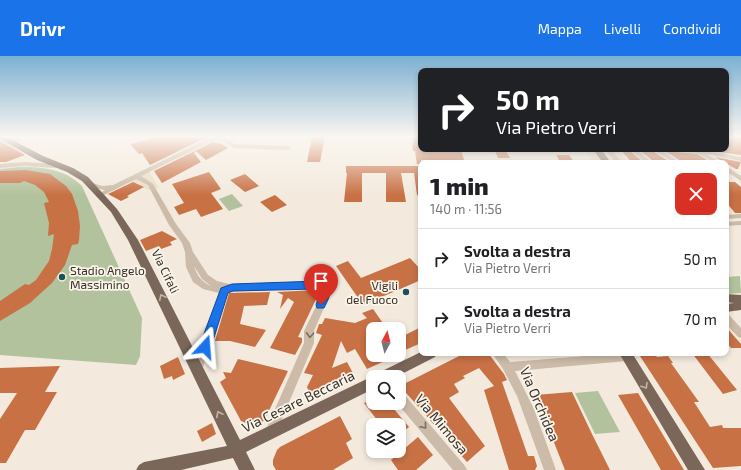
<!DOCTYPE html>
<html lang="it">
<meta charset="utf-8">
<style>
:root{--surface:#fff;--page:#f2f2f2;--text:#202124;--muted:#757577;--line:#e0e0e0;--accent:#1a73e8}
body{margin:0;font-family:"Exo 2",sans-serif;background:var(--page);color:var(--text);height:100vh;display:flex;flex-direction:column;font-size:15px;white-space:nowrap}
*{box-sizing:border-box;margin:0}
p{font-size:13px;color:var(--muted)}
.icon{flex:none;width:22px;height:22px;fill:none;stroke:currentColor;stroke-width:2;stroke-linecap:round;stroke-linejoin:round}
.map{position:relative;flex:1;overflow:hidden}
.drawer{position:absolute;left:418px;top:104px;width:311px;height:196px;display:flex;flex-direction:column;background:var(--surface);border-radius:8px;box-shadow:0 2px 6px #0003}
.drawer>*{flex:none}
.hud{position:absolute;left:418px;top:12px;width:311px;height:84px;border-radius:8px;box-shadow:0 2px 6px #0003;background:#202124;color:#fff;overflow:hidden}
.needle{width:26px;rotate:7deg}
.buttons{position:absolute;left:366px;top:266px;display:grid;gap:8px}
.buttons a{display:grid;place-items:center;width:40px;height:40px;border-radius:8px;background:var(--surface);box-shadow:0 2px 6px #0003;font-size:20px}
.pin{position:absolute;display:grid;place-items:center;width:34px;height:34px;color:#fff;margin:-41px -17px;border-radius:50% 50% 50% 0;rotate:-45deg;box-shadow:0 0 4px #0007}
.pin .icon{rotate:45deg}
.me{position:absolute;width:44px;margin:-22px;rotate:19deg;stroke-linejoin:round;filter:drop-shadow(0 0 3px #0008)}
.turn{display:flex;align-items:center;gap:14px;height:84px;padding:0 12px;font-size:18px}
.turn .icon{width:52px;height:52px;stroke-width:2.5}
.turn b{display:block;font-size:28px;line-height:34px}
.round{display:grid;place-items:center;flex:none;width:42px;height:42px;border-radius:8px;background:var(--page)}
.headline{display:flex;align-items:center;justify-content:space-between;height:68px;padding:0 12px}
h1{font-size:24px;font-weight:800;line-height:30px}
ul{padding:0;list-style:none}
li{display:flex;align-items:center;gap:12px;height:60px;padding:0 12px;border-top:1px solid var(--line)}
li div{flex:1}
li b{display:block;font-size:15px}
li em{font-style:normal}
header{display:flex;align-items:center;gap:24px;box-sizing:border-box;height:56px;padding:0 20px;background:var(--accent);color:#fff}
header strong{font-size:19px}
nav{display:flex;gap:22px;margin-inline-start:auto;font-size:14px}
.map>svg:first-child{display:block}
.green{fill:#b2c29c}
.plaza{fill:#ebddc3}
.building{fill:#c87145}
.lines{fill:none;stroke-linecap:round;stroke-linejoin:round}
.minor{fill:#cbbba8;fill-rule:evenodd}
.major{fill:#7a6759;fill-rule:evenodd}
.oneway{stroke:#c0b5a8}
.oneway2{stroke:#7a6e62}
.route{fill:#1a73e8;stroke:#114b97}
.poi-dot{fill:#1d515a;stroke:#faf4e9;stroke-width:1.5}
.labels{text-anchor:middle;dominant-baseline:central;stroke-width:3.5;stroke-linejoin:round;paint-order:stroke}
.poi-label{font-size:12px;fill:#382f28;stroke:#faf4e9;text-anchor:start}
.street-label{font-size:12px;fill:#382f28;stroke:#faf4e9}
.near-street-label{font-size:14px;fill:#382f28;stroke:#faf4e9}
</style>
<header>
<strong>Drivr</strong>
<nav><a>Mappa</a><a>Livelli</a><a>Condividi</a></nav>
</header>
<div class="map">
<svg width="741" height="414" viewBox="0 0 741 414">
<rect width="100%" height="100%" fill="#f3eadd"/>
<path class="green" d="M20 111C43 111 65 113 82 130L142 262 140 300 136 309 0 299V113Z
M232 138 243 150 229 155 219 143Z
M740 220 741 237 726 238V221Z
M598 335 620 376 595 378 575 337Z"/>
<path class="plaza" d="M584 93H616L629 107H593Z
M148 114 159 132 149 134 129 124Z"/>
<path class="building" d="M158 81H207L150 109 142 97 139 98 130 88Z
M312 81H325L320 106H307Z
M413 81H421V93H461L464 104H421V108H417L415 95H413L412 87H414Z
M726 81 731 85 733 81H741V99L698 93H726Z
M0 85 25 99 6 106H0Z
M213 86 222 88 228 92 206 104 196 95 194 97 201 106 162 127 154 115Z
M494 93H505L510 102H498Z
M622 95H630L643 106 632 107Z
M665 95 697 98 712 107H697L691 104 681 105Z
M642 96H654L670 106 664 107 659 104 653 105Z
M556 99H569L575 107H561Z
M715 101 741 106 738 113H736Z
M346 110H421V139H417L414 117H401L406 146H386V117H362V146H344L347 117H346Z
M26 114 50 118 66 130 72 138 78 155 80 170 79 184 78 188 72 189 65 209 52 227 30 247 0 265V245L25 228 29 229 36 224 49 205 52 193 54 178 48 180 49 167 44 147 49 146 44 136 35 129 24 125 20 127H0V115Z
M209 116 221 133 211 137 223 153 201 161 196 153 179 159 174 151 184 147 172 128Z
M245 118 259 130 245 136 230 124Z
M133 126 144 131 127 140 129 141 121 145 108 138Z
M726 126H735L741 131V157H735L726 146Z
M275 139 287 149 272 156 260 146Z
M162 175 177 183 170 186 172 189 161 193 159 190 146 195 140 184Z
M410 202 421 214V224L363 249 336 210 348 205 361 222Z
M315 234 319 237 298 281 302 282V286L295 299 270 292 294 246 288 242 280 253 283 239 277 236Z
M270 236 267 249 244 250 240 268 266 274 255 291 230 285H215L229 237Z
M373 253 385 270 396 266 405 279 421 271V287L403 295 399 289V273H368L373 281V299H384L387 304 367 313 355 293 347 297 341 285 332 312 347 306 354 319 310 338 307 331 313 319 304 317 322 279 316 277 319 268H322L325 262 355 267 367 262 362 257Z
M726 271 741 288V292H731L726 286Z
M465 297H488L504 318 507 324 502 326 528 400H534L537 410 535 414H509L484 334 494 330 479 312 463 320 465 322 454 328 459 336 449 342 485 390 467 406 400 330Z
M638 297H654L657 301 668 300 673 307H671L699 346H694L710 371 722 369 723 372H741V410L713 412Z
M692 297H707L737 334 723 338Z
M178 301 185 318 173 324 172 320 164 323 160 310Z
M238 303 288 315 264 365 251 369 241 365 220 326 226 322 223 316 231 317Z
M60 310 45 336H57L35 374H25L6 407H0V363L17 337H0V312Z
M572 336 592 378 610 414H565L535 339Z
M638 337 684 414H661L618 339Z
M373 343V347H389L409 371 399 379V369H381L364 347Z
M340 360 352 383 346 387 353 402 333 414H276L273 409V404L277 394 280 391Z
M212 367 216 378 202 386 197 375Z
M418 381 433 399 416 414H398L391 404Z"/>
<g class="lines">
<path class="minor" d="M19 81H26L16 87H12V85Z
M211 81H224L235 88 288 90 291 92 288 94 234 92 218 82 141 120 153 128 176 168 190 187 193 196 208 219 217 225 229 228 230 229 319 226 322 227 329 234V240L314 275V287L274 382 270 384 266 382 264 378 304 287V275L321 240V235L317 232 228 236 201 317 197 319 193 317 192 314 219 237 203 233 193 226 186 211 185 196 182 187 169 169 148 129 136 123 100 141 97 139 105 134 100 133 87 128 90 126 102 130 113 129ZM194 210 202 223 211 230C202 226 197 220 194 210Z
M605 93H611L622 107H616Z
M629 93H636L653 107H646Z
M652 93H659L681 107H674Z
M668 93C693 93 716 96 741 101V105L706 98 722 107H715L697 97 671 95Z
M25 106 56 108 59 110 56 112 25 110 0 112V108Z
M726 110 741 120V125L726 115Z
M741 158V162L726 163V159Z
M741 165V169L726 170V166Z
M726 258 729 259 741 272V282L738 281 726 268Z
M492 297H503L510 306 623 297 631 298 632 301 631 304 627 305 515 315 534 353 556 414H544L517 340 503 313Z
M399 336 403 337 465 410 467 414H453L397 347H399Z"/>
<path class="major" d="M0 81H7L43 100 73 112 88 121 117 153 138 184 240 384 373 320 375 321H373V333L246 396 255 414H239L233 402 181 414H136L139 409 144 406 227 390 128 184 111 156 82 125 67 116 37 104 0 83Z
M593 93H601L611 107H603Z
M726 238 741 239V254L726 256V248L734 247 726 246Z
M421 296 437 297 435 301 396 321H377L378 317Z
M619 297H632L705 414H688Z"/>
</g>
<defs><path id="oneway-chevron" d="M-2-3.5L2.5 0L-2 3.5" fill="none" stroke-width="1.6" stroke-linecap="round" stroke-linejoin="round"/></defs>
<g class="oneway">
<use href="#oneway-chevron" transform="translate(162 241) rotate(-116)"/>
<use href="#oneway-chevron" transform="translate(645 330) rotate(58)"/>
<use href="#oneway-chevron" transform="translate(219 358) rotate(-116)"/>
</g>
<g class="oneway2">
<use href="#oneway-chevron" transform="translate(310 279) rotate(93)"/>
<use href="#oneway-chevron" transform="translate(424 370) rotate(50)"/>
</g>
<linearGradient id="sky" x2="0" y2="1"><stop stop-color="#7cb0d2"/><stop offset="0.58" stop-color="#faf6f0"/><stop offset="1" stop-color="#faf6f0" stop-opacity="0"/></linearGradient>
<rect width="741" height="139" fill="url(#sky)"/>
<path class="route" d="M319 225 322 226 330 234C330 241 327 246 324 252H317L316 249 320 236 316 233 233 235 228 237 211 291 209 294 205 295 201 294 199 291 221 232 232 228Z"/>
<g class="poi-dot">
<circle cx="62" cy="221" r="4"/>
<circle cx="406" cy="236" r="4"/>
</g>
<g class="labels">
<g class="poi-label">
<text x="70" y="214">Stadio Angelo<tspan x="70" dy="14">Massimino</tspan></text>
<text x="398" y="229" text-anchor="end">Vigili<tspan x="398" dy="14">del Fuoco</tspan></text>
</g>
<g class="street-label">
<text transform="translate(166 215) rotate(64)">Via Cifali</text>
</g>
<g class="near-street-label">
<text transform="translate(298 345) rotate(-26)">Via Cesare Beccaria</text>
<text transform="translate(540 348) rotate(67)">Via Orchidea</text>
<text transform="translate(442 368) rotate(50)">Via Mimosa</text>
</g>
</g>
</svg>
<div class="buttons">
<a><svg class="needle" viewBox="-14 -14 28 28"><path d="M0-13l5 13h-10z" fill="#e53935"/><path d="M0 13l5-13h-10z" fill="#757577"/></svg></a>
<a><svg class="icon" aria-label="search" viewBox="0 0 24 24"><circle cx="10" cy="10" r="6"/><path d="M15 15l6 6"/></svg></a>
<a><svg class="icon" aria-label="layers" viewBox="0 0 24 24"><path d="M12 4l9 5-9 5-9-5zM3 14l9 5 9-5"/></svg></a>
</div>
<div class="pin" style="left:321px;top:249px;background:#d93025"><svg class="icon" aria-label="arrive" viewBox="0 0 24 24"><path d="M6 21V4h12l-3 4 3 4H6"/></svg></div>
<svg class="me" style="left:205px;top:291px" viewBox="-20 -20 40 40"><path d="M0-17L14 15 0 8-14 15z" fill="#1a73e8" stroke="#fff" stroke-width="4"/></svg>
<div class="hud">
<div class="turn"><svg class="icon" aria-label="right" viewBox="0 0 24 24"><path d="M7 20v-9h11M14 6l5 5-5 5"/></svg><div><b>50 m</b>Via Pietro Verri</div></div>
</div>
<section class="drawer">
<div class="headline"><div><h1>1 min</h1><p>140 m · 11:56</p></div><a class="round" style="background:#d93025;color:#fff"><svg class="icon" aria-label="close" viewBox="0 0 24 24"><path d="M6 6l12 12M18 6L6 18"/></svg></a></div>
<ul>
<li><svg class="icon" aria-label="right" viewBox="0 0 24 24"><path d="M7 20v-9h11M14 6l5 5-5 5"/></svg><div><b>Svolta a destra</b><p>Via Pietro Verri</p></div><em>50 m</em></li>
<li><svg class="icon" aria-label="right" viewBox="0 0 24 24"><path d="M7 20v-9h11M14 6l5 5-5 5"/></svg><div><b>Svolta a destra</b><p>Via Pietro Verri</p></div><em>70 m</em></li>
</ul>
</section>
</div>
